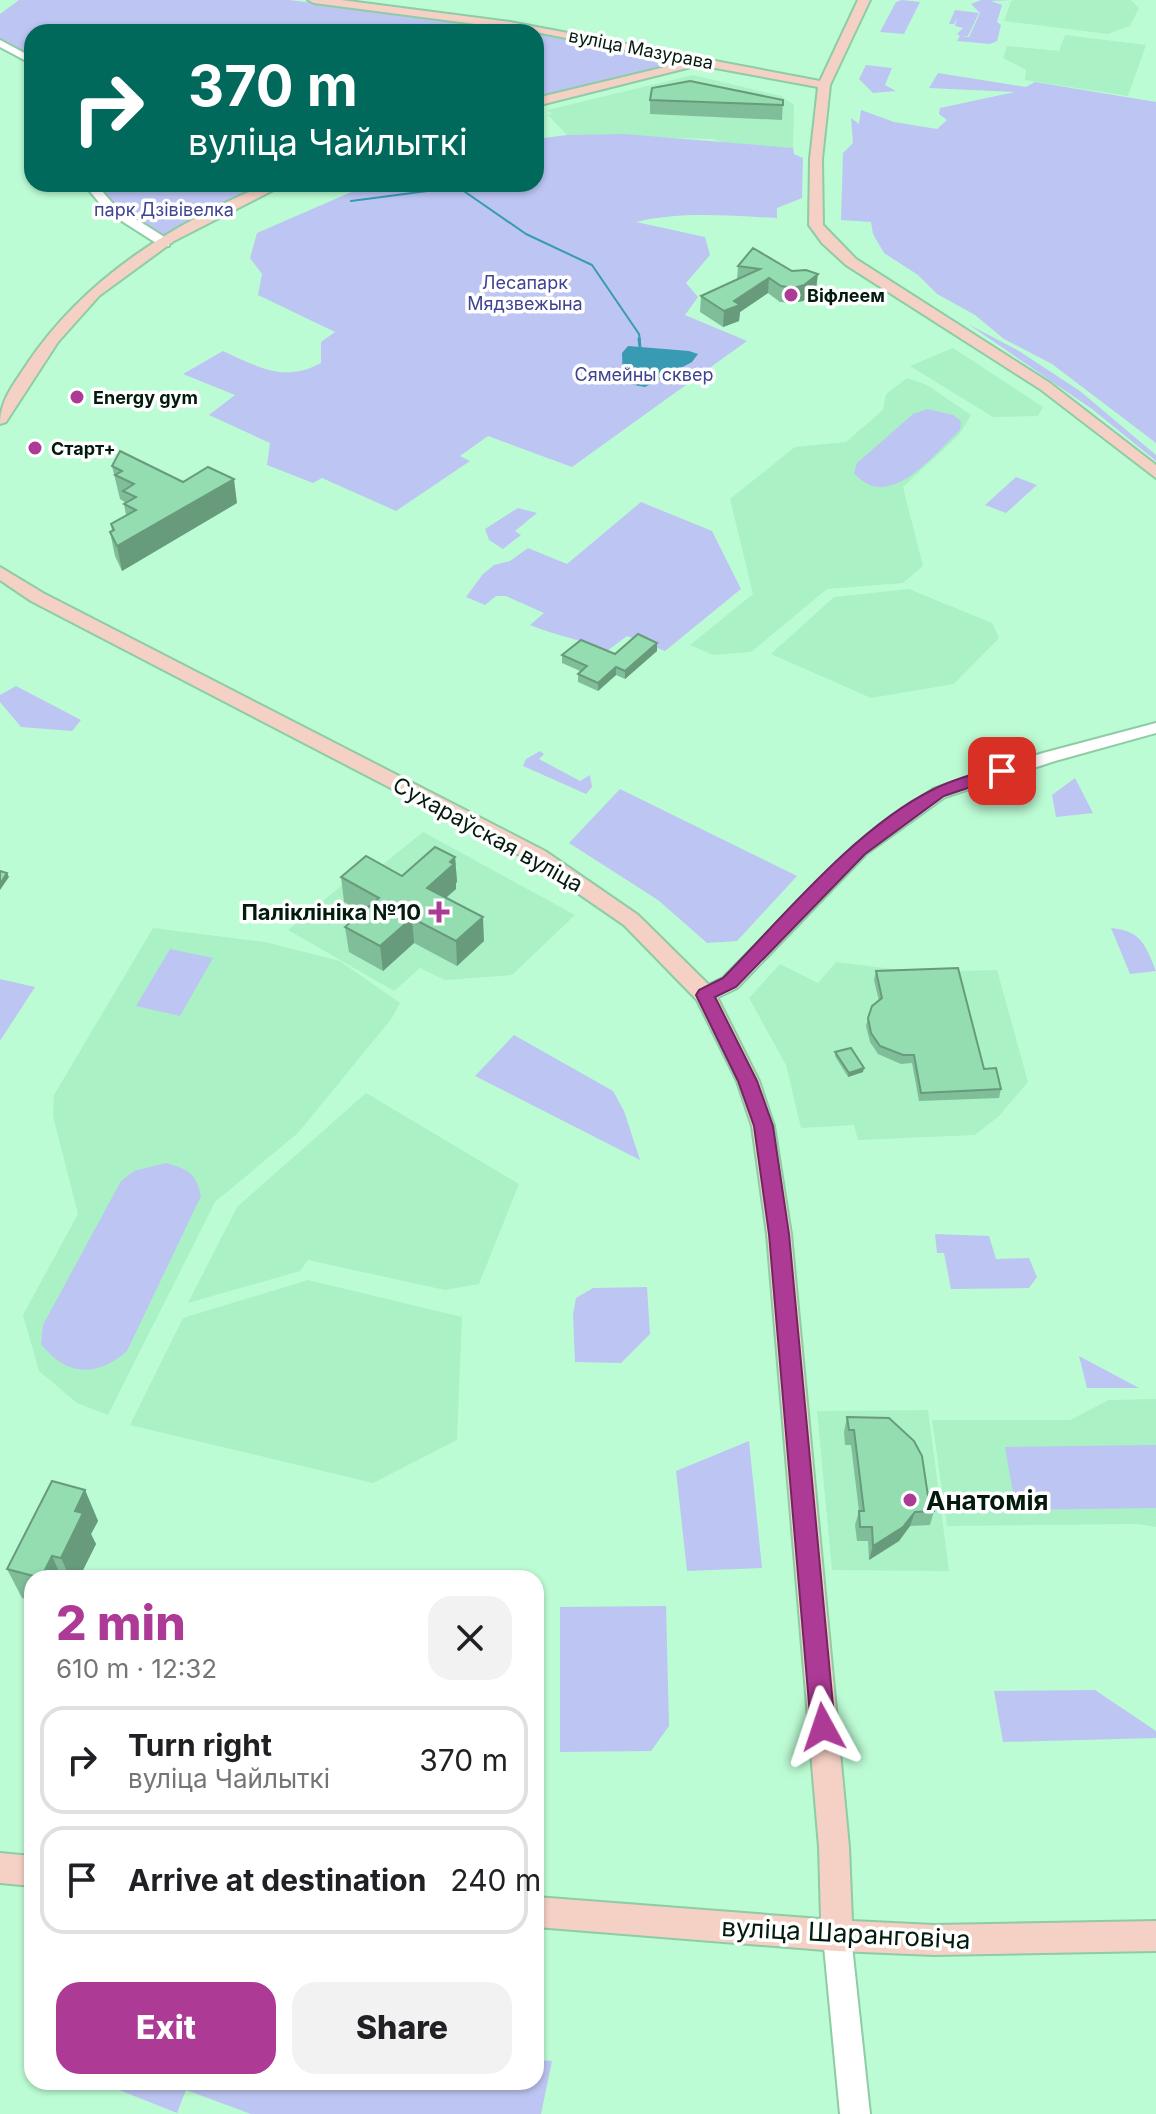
<!DOCTYPE html>
<meta charset="utf-8">
<style>
:root{--surface:#fff;--page:#f2f2f2;--text:#202124;--muted:#757577;--line:#e0e0e0;--accent:#ad3a95}
body{margin:0;font-family:Inter,sans-serif;background:var(--page);color:var(--text);height:100vh;display:flex;flex-direction:column;font-size:30px;white-space:nowrap}
*{box-sizing:border-box;margin:0}
p{font-size:26px;color:var(--muted)}
.icon{flex:none;width:44px;height:44px;fill:none;stroke:currentColor;stroke-width:2;stroke-linecap:round;stroke-linejoin:round}
.map{position:relative;flex:1;overflow:hidden}
.panel{position:absolute;left:24px;top:1570px;width:520px;height:520px;display:flex;flex-direction:column;background:var(--surface);border-radius:24px;box-shadow:0 2px 6px #0004}
.panel>*{flex:none}
.top-card{position:absolute;left:24px;top:24px;width:520px;height:168px;border-radius:24px;box-shadow:0 2px 6px #0004;background:#00695c;color:#fff;overflow:hidden}
.pin{position:absolute;display:grid;place-items:center;width:68px;height:68px;color:#fff;margin:-34px;border-radius:16px;box-shadow:0 4px 12px #0006}
.me{position:absolute;width:88px;margin:-44px;rotate:355deg;stroke-linejoin:round;filter:drop-shadow(0 0 6px #0008)}
.turn{display:flex;align-items:center;gap:28px;height:168px;padding:0 32px;font-size:36px}
.turn .icon{width:104px;height:104px;stroke-width:2.5}
.turn b{display:block;font-size:56px;line-height:68px}
.round{display:grid;place-items:center;flex:none;width:84px;height:84px;border-radius:24px;background:var(--page)}
.summary{display:flex;align-items:center;justify-content:space-between;height:136px;padding:0 32px}
h1{font-size:48px;font-weight:800;line-height:60px;color:var(--accent)}
.primary-button{display:flex;gap:16px;margin-top:auto;padding:16px 32px}
.primary-button a{flex:1;height:92px;border-radius:24px;background:var(--accent);color:#fff;font-size:32px;font-weight:800;line-height:92px;text-align:center}
.primary-button a+a{background:var(--page);color:var(--text)}
ul{padding:0;list-style:none}
li{display:flex;align-items:center;gap:24px;height:108px;margin:0 16px 12px;padding:0 16px;border:4px solid var(--line);border-radius:24px}
li div{flex:1}
li b{display:block;font-size:30px}
li em{font-style:normal}
.map>svg:first-child{display:block}
.built{fill:#aaf1c5}
.green{fill:#bdc5f3}
.water{fill:#389bb3}
.lines{fill:none;stroke-linecap:round;stroke-linejoin:round}
.stream-far1{stroke:#389bb3;stroke-width:2}
.stream{stroke:#389bb3;stroke-width:3}
.tertiary-casing{stroke:#8dcca5;stroke-width:4}
.secondary-casing{stroke:#8dcca5;stroke-width:4}
.tertiary{fill:#fff;fill-rule:evenodd}
.secondary{fill:#f5d0c5;fill-rule:evenodd}
.wall{fill:#7fbe98}
.shaded-wall{fill:#689b7c}
.building{fill:#94ddb1;stroke:#689b7c;stroke-width:2}
.route{fill:#ad3a95;stroke:#702661;stroke-width:2}
.poi-dot{fill:#ad3a95;stroke:#fff;stroke-width:3}
.labels{text-anchor:middle;dominant-baseline:central;stroke-width:7;stroke-linejoin:round;paint-order:stroke}
.far-street-label{font-size:18px;fill:#021b0d;stroke:#fff}
.far-park-label{font-size:18px;fill:#3f4391;stroke:#fff}
.far-poi-label{font-size:18px;font-weight:bold;fill:#021b0d;stroke:#fff;text-anchor:start}
.street-label{font-size:22px;fill:#021b0d;stroke:#fff}
.poi-label{font-size:22px;font-weight:bold;fill:#021b0d;stroke:#fff;text-anchor:end}
.near-poi-label{font-size:26px;font-weight:bold;fill:#021b0d;stroke:#fff;text-anchor:start}
.near-street-label{font-size:26px;fill:#021b0d;stroke:#fff}
</style>
<div class="map">
<svg width="1156" height="2114" viewBox="0 0 1156 2114">
<rect width="100%" height="100%" fill="#bcfcd4"/>
<path class="built" d="M1015 0H1131L1139 8 1130 26 1108 34 1004 21 1011 1Z
M1065 35 1146 45 1128 96 1025 80 1026 70 1003 58 1007 46 1059 51Z
M693 75 781 96 794 105 793 148 730 145 713 139 567 135 548 115 552 114 547 110Z
M953 348 1043 407 1038 416 993 417 910 366Z
M907 378 927 385 971 415 959 435 903 487 923 566 903 583 827 589 751 652 713 655 690 645 753 594 730 499 795 447 846 442 883 410 886 394Z
M909 589 992 623 999 638 954 684 871 698 771 654 834 597Z
M423 832 575 915 512 975 445 980 420 968 394 991 288 930 359 871 376 870Z
M153 928 265 942 340 961 400 1003 392 1018 298 1133 215 1202 108 1415 77 1403 39 1371 23 1315 78 1214 53 1116 54 1095Z
M836 962 918 972 997 970 1028 1082 999 1116 975 1135 858 1140 854 1125 801 1128 786 1065 749 998 780 964 818 983Z
M366 1093 519 1184 479 1284 445 1290 308 1260 300 1271 188 1303 237 1207Z
M308 1280 462 1317 457 1440 373 1483 130 1425 183 1318Z
M1156 1399V1527L1138 1524 947 1526 932 1420H1070L1109 1400Z
M928 1410 949 1571 832 1570 817 1411Z"/>
<path class="green" d="M19 0H289L511 27 676 60 681 64 536 99V32H32V56L0 40V14Z
M902 0 920 2 904 34 880 32 896 2Z
M981 0H1011L991 1 1002 5 997 22 1001 25 997 41 990 44 957 41 960 36 957 34 963 28 955 26 957 18 954 24H949L955 10 979 13 968 36H961L969 37 980 13 971 4Z
M866 65 892 68 885 85 896 91 873 93 859 79Z
M938 73 1026 87 1035 82 1156 102V443L1052 364 1004 339 975 315 937 294 918 275 884 253 873 234 871 222 841 220 843 153 853 143 851 118 859 124 861 110 894 122 937 129 947 120 939 114 940 108 1015 92 929 88Z
M624 134 793 148 794 154 803 158 802 198 777 208V218C729 216 683 211 636 222L705 237 710 255 686 283 698 297 685 315 747 341 572 467 488 436 460 456 470 461 396 511 322 478 313 483 267 465 270 443 209 415 235 395 183 374 223 351C258 367 284 383 321 363V342L335 332 258 295 262 274 250 258 257 233 356 190 381 184H536V139L567 135Z
M95 184H268L160 237 108 201Z
M968 324 1019 351 1080 391 1156 455V461L1092 409Z
M928 409 953 415 961 421 960 430C934 454 889 514 854 473L857 463 913 414Z
M1016 477 1037 485 1006 513 985 505Z
M641 502 712 531 741 589 665 651 627 636 607 651C582 639 556 636 530 625L544 613 506 596H496L485 605 466 597 483 574 494 565 510 561 528 548 567 564Z
M518 508 537 513 515 531 521 535 503 549 489 540 485 529Z
M16 686 81 720 72 731 21 727 0 702V695Z
M540 751 544 754 539 759 580 781 590 775 592 787 586 794 523 766 526 759Z
M1075 778 1093 813 1056 817 1052 795Z
M620 789 797 876 737 941 707 943 658 900 569 843Z
M1111 928C1141 931 1145 944 1156 971L1130 974Z
M170 949 213 958 180 1016 136 1006Z
M0 979 35 987 0 1041Z
M514 1035 613 1091 624 1111 640 1160 475 1076Z
M166 1163C188 1169 196 1173 201 1196L127 1351C96 1378 66 1376 41 1344L43 1325 121 1181 134 1171Z
M935 1234 989 1236 996 1259 1029 1258 1037 1277 1029 1288 951 1289 944 1253H937Z
M647 1287 650 1334 621 1363 575 1362 573 1315 576 1298 593 1288Z
M1079 1356 1139 1388H1087Z
M749 1441 762 1568 687 1571 676 1471Z
M1156 1445V1508L1016 1510 1005 1447Z
M666 1606 669 1726 651 1751 560 1752V1607Z
M1095 1690 1156 1731V1738L1003 1742 994 1691Z
M536 2060 552 2061 541 2114H251L186 2090 177 2113 99 2082H536Z"/>
<path class="water" d="M628 346 689 351 698 354 692 362 645 387 623 383 622 353Z"/>
<g class="lines">
<path class="stream-far1" d="M351 201 458 187 526 234 592 265 639 334 640 341"/>
<path class="stream" d="M639 339 640 347"/>
<g class="tertiary-casing">
<path id="tertiary" d="M0 40 32 57V64L0 47Z
M84 184H96L114 205 169 240V246H161L106 211Z
M1156 723V733L1055 761 945 797 866 854 737 988 712 1000H698L695 995 698 990 723 978 854 846 933 789 1043 753Z
M837 1922 847 1926 851 1936 870 2114H840L823 1936 827 1926Z"/>
</g>
<g class="secondary-casing">
<path id="secondary" d="M308 0H341L510 22 820 81 858 0H870L830 85 822 159 823 225 856 259 1050 383 1156 465V478L1040 389 846 265 822 243 809 225 810 159 818 87 699 65 536 106V98L686 62 536 32 314 3Z
M267 184H285L174 241 99 296 58 342 6 422 0 424C0 400 14 384 27 364 85 278 172 224 267 184Z
M0 567 43 593 545 851 638 915 713 989 759 1081 774 1126 791 1234 849 1847 852 1921 934 1925 1156 1921V1951L934 1955 837 1951 536 1927V1897L821 1919 819 1847 767 1234 752 1126 737 1081 697 1000 624 925 531 861 31 601 0 580Z
M0 1853 32 1856V1886L0 1883Z"/>
</g>
<use href="#tertiary" class="tertiary"/>
<use href="#secondary" class="secondary"/>
</g>
<path class="wall" d="M650 100H783L782 120 650 114Z
M753 248 816 290 803 301 792 303 780 302 768 293 740 312 739 321 723 327 700 312 701 296 737 280 738 266Z
M112 466 183 482 237 503 122 571 115 556 110 532 112 531 111 524 126 515 124 504 126 503 120 499Z
M657 651 625 679 616 675 598 691 578 682V674L580 671 562 663V655L615 654Z
M455 857 457 882 456 883V889L446 897 484 941 457 966 414 943 383 971 349 952 345 927 363 912 344 902 341 877 402 876Z
M876 971 984 1069 1001 1089 999 1098 919 1101 912 1063 901 1064 878 1054 870 1042 866 1026 868 1018 879 1001 874 980Z
M835 1052 863 1072 848 1077 835 1056Z
M847 1417 928 1496 934 1511 930 1525 910 1526 899 1541 869 1560 868 1541H857L855 1525 859 1511 851 1445H845L844 1432Z
M85 1490 98 1521 91 1534 96 1544 79 1578H32V1601L22 1598 7 1569Z"/>
<path class="shaded-wall" d="M818 274 816 290 803 301 792 303 794 288Z
M769 278 768 293 740 312 739 321 723 327 724 311 734 301Z
M234 479 237 503 122 571 117 546Z
M657 643V651L625 679V671Z
M616 667V675L598 691V683Z
M455 857 457 882 456 883V889L430 912 427 888Z
M7 873 9 877 0 890V884Z
M483 917 484 941 457 966 456 941Z
M412 918 414 943 383 971 380 946Z
M864 1068 863 1072 848 1077 849 1073Z
M85 1490 98 1521 91 1534 96 1544 79 1578H70L61 1558 75 1511Z
M915 1512 910 1526 899 1541 869 1560 873 1546Z
M52 1556 62 1578H41Z"/>
<path class="building" d="M690 81 783 100V105L650 100 652 88Z
M753 248 792 271 806 270 818 274 804 285 794 288 781 286 769 278 734 301 740 305 724 311 701 296 760 269 738 266Z
M120 451 183 482 208 467 234 479 117 546 110 532 114 530 111 524 136 510 124 504 136 497 123 491 134 484 115 475 122 471 112 466Z
M638 634 657 643 625 671 616 667 598 683 578 674 587 666 562 655 581 640 615 654Z
M435 847 455 857 450 862 454 864 427 888 483 917 456 941 412 918 380 946 345 927 379 898 341 877 366 856 402 876Z
M0 871 7 873 0 884Z
M958 968 984 1069 996 1068 1001 1089 921 1093 914 1055H903L880 1046 871 1033 868 1018 872 1006 882 998 876 971Z
M851 1048 864 1068 849 1073 835 1052Z
M847 1417 889 1418 914 1441 922 1456 928 1496 932 1495 934 1511 915 1512 903 1527 873 1546 872 1527H860L859 1511H864L854 1430H849Z
M52 1481 85 1490 75 1511 83 1513 61 1558 52 1556 41 1578 7 1569Z"/>
<path class="route" d="M1002 766 1007 768V775L944 796 865 854 736 987 715 997 757 1081 773 1126 789 1234 835 1727 831 1735 823 1739 814 1735 811 1727 769 1234 754 1126 738 1081 696 995 699 990 723 978C783 917 856 828 932 790 953 779 979 772 1002 766Z"/>
<g class="poi-dot">
<circle cx="791" cy="295" r="8"/>
<circle cx="77" cy="397" r="8"/>
<circle cx="35" cy="448" r="8"/>
<path d="M435 900h8v8h8v8h-8v8h-8v-8h-8v-8h8z"/>
<circle cx="910" cy="1500" r="8"/>
</g>
<g class="labels">
<g class="far-street-label">
<text transform="translate(641 49) rotate(11)">вуліца Мазурава</text>
</g>
<g class="far-park-label">
<text x="164" y="209">парк Дзівівелка</text>
<text x="525" y="282">Лесапарк<tspan x="525" dy="21">Мядзвежына</tspan></text>
<text x="644" y="374">Сямейны сквер</text>
</g>
<g class="far-poi-label">
<text x="807" y="295">Віфлеем</text>
<text x="93" y="397">Energy gym</text>
<text x="51" y="448">Старт+</text>
</g>
<g class="street-label">
<text transform="translate(488 834) rotate(29)">Сухараўская вуліца</text>
</g>
<g class="poi-label">
<text x="421" y="912">Паліклініка №10</text>
</g>
<g class="near-poi-label">
<text x="926" y="1500">Анатомія</text>
</g>
<g class="near-street-label">
<text transform="translate(846 1933) rotate(3)">вуліца Шаранговіча</text>
</g>
</g>
</svg>
<div class="pin" style="left:1002px;top:771px;background:#d93025"><svg class="icon" aria-label="arrive" viewBox="0 0 24 24"><path d="M6 21V4h12l-3 4 3 4H6"/></svg></div>
<svg class="me" style="left:823px;top:1727px" viewBox="-20 -20 40 40"><path d="M0-17L14 15 0 8-14 15z" fill="#ad3a95" stroke="#fff" stroke-width="4"/></svg>
<div class="top-card">
<div class="turn"><svg class="icon" aria-label="right" viewBox="0 0 24 24"><path d="M7 20v-9h11M14 6l5 5-5 5"/></svg><div><b>370 m</b>вуліца Чайлыткі</div></div>
</div>
<section class="panel">
<div class="summary"><div><h1>2 min</h1><p>610 m · 12:32</p></div><a class="round"><svg class="icon" aria-label="close" viewBox="0 0 24 24"><path d="M6 6l12 12M18 6L6 18"/></svg></a></div>
<ul>
<li><svg class="icon" aria-label="right" viewBox="0 0 24 24"><path d="M7 20v-9h11M14 6l5 5-5 5"/></svg><div><b>Turn right</b><p>вуліца Чайлыткі</p></div><em>370 m</em></li>
<li><svg class="icon" aria-label="arrive" viewBox="0 0 24 24"><path d="M6 21V4h12l-3 4 3 4H6"/></svg><div><b>Arrive at destination</b></div><em>240 m</em></li>
</ul>
<div class="primary-button"><a>Exit</a><a>Share</a></div>
</section>
</div>
